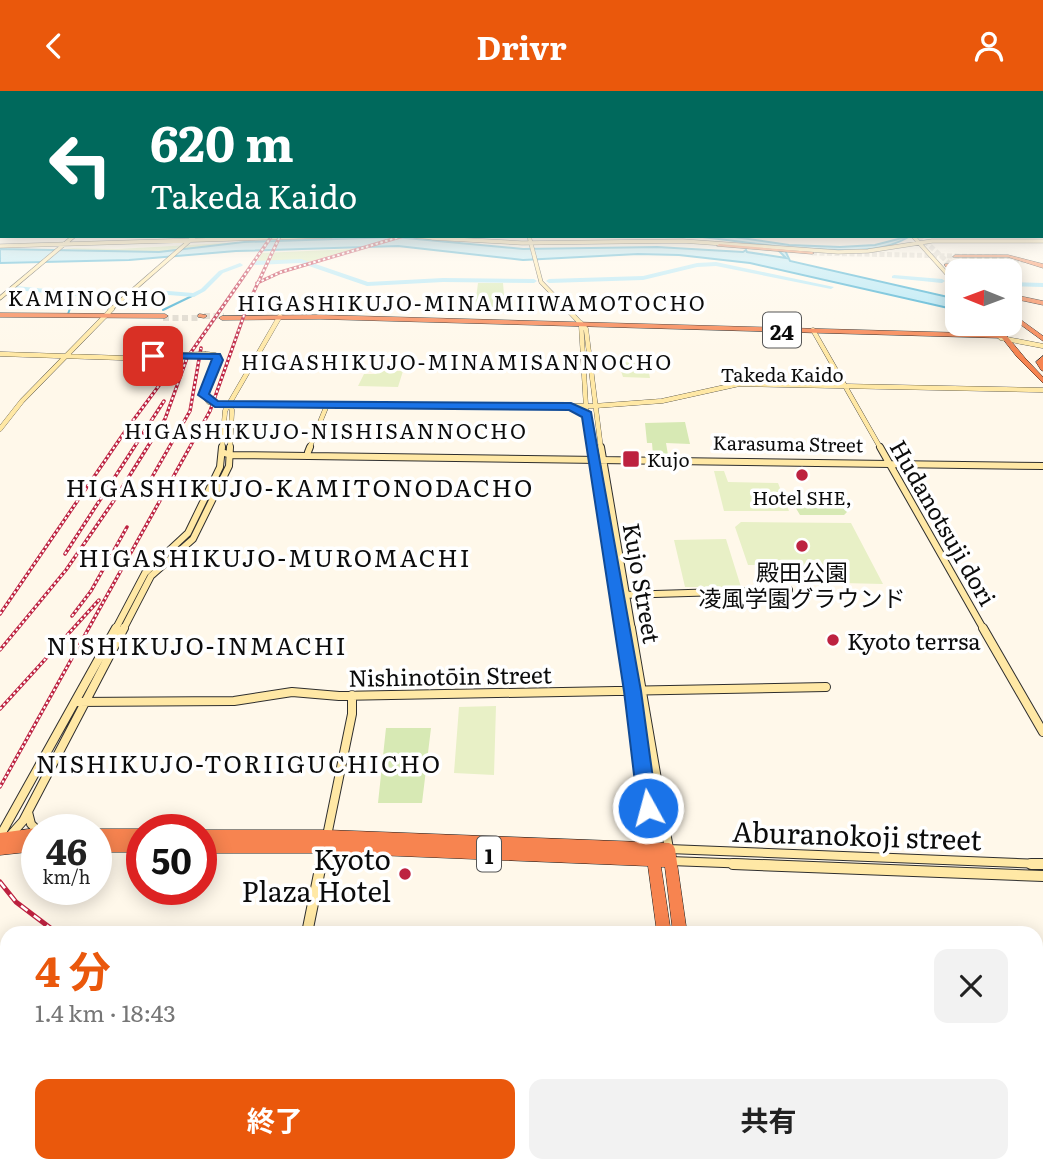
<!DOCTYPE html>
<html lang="ja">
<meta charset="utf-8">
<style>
:root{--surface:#fff;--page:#f2f2f2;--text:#222;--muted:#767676;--accent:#ea580c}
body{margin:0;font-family:Literata,"Noto Sans JP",serif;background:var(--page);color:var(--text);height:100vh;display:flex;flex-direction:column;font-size:26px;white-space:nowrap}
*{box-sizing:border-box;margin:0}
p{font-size:23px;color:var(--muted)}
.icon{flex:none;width:38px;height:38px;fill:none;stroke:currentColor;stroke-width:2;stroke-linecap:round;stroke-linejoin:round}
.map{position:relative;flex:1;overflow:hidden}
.side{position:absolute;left:0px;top:835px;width:1043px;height:247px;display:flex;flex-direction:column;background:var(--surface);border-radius:21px 21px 0 0;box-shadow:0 4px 18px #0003}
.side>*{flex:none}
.top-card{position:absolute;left:0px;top:0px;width:1043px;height:147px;box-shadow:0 4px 18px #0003;background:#00695c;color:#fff;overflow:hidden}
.needle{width:46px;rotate:271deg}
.tools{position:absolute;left:945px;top:168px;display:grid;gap:14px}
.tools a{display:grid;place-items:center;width:77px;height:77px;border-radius:14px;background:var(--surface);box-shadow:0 4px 18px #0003;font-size:35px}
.speed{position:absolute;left:21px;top:723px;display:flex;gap:14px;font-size:35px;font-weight:700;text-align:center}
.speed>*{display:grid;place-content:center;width:91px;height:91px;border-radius:50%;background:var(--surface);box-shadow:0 4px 18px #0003;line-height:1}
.speed small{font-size:18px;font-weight:400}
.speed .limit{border:10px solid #d22;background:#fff;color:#111}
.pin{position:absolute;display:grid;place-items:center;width:60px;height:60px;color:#fff;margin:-30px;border-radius:14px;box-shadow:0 4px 10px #0006}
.me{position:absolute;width:77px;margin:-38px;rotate:353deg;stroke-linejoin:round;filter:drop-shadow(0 0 5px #0008)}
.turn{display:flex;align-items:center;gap:24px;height:147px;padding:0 35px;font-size:32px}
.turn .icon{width:91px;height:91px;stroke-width:2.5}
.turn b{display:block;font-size:49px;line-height:60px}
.round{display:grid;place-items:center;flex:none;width:74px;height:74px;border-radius:14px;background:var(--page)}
.overview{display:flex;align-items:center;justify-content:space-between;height:119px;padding:0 35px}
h1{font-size:42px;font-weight:700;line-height:52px;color:var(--accent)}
.action{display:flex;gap:14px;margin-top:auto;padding:14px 35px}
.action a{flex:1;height:80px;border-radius:14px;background:var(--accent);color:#fff;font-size:28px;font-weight:700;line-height:80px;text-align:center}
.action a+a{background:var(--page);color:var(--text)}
header{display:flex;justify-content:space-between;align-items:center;height:91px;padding:0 35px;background:var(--accent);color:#fff;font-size:32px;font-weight:700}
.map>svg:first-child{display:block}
.green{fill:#d7e9b4}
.pitch{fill:#e8f0c6}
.water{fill:#aee6f7;stroke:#34a8cf;stroke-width:2}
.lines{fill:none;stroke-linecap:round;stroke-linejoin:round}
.stream{stroke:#34a8cf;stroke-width:2}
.river{fill:#aee6f7;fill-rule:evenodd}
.highway-tunnel-far1{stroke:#dbd5c9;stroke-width:5;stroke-dasharray:5 2.5;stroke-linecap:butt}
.highway-tunnel{stroke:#dbd5c9;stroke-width:6;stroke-dasharray:6 3.5;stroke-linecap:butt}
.secondary-far4-casing{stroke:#2e2e2e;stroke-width:4.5}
.secondary-far3-casing{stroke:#2e2e2e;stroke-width:5}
.secondary-far2-casing{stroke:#2e2e2e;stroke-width:8}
.secondary-far1-casing{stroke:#2e2e2e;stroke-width:10}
.secondary-casing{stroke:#2e2e2e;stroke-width:12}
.highway-casing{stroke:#1d1d1d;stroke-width:1}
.secondary-far4{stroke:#ffe8a5;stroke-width:3.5}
.secondary-far3{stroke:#ffe8a5;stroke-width:4.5}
.secondary-far2{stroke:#ffe8a5;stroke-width:6}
.secondary-far1{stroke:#ffe8a5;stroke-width:8}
.secondary{stroke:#ffe8a5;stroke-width:10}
.highway{fill:#f78450;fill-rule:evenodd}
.rail-far1-casing{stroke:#bd2240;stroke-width:3.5}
.rail-casing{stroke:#bd2240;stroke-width:5}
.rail-far1{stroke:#fff;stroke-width:2;stroke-dasharray:2.5;stroke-linecap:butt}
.rail{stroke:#fff;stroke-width:2.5;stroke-dasharray:8;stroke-linecap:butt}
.secondary-bridge-casing{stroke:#2e2e2e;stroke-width:5;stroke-linecap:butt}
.secondary-bridge{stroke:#ffe8a5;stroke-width:4.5}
.route{fill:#1a73e8;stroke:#114b97;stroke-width:2}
.poi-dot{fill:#bd2240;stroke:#fff;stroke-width:2.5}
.labels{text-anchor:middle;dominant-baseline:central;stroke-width:7;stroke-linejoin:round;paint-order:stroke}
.far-street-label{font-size:19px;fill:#0c0c0c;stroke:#fff}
.far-poi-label{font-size:19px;fill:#0c0c0c;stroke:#fff;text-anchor:start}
.far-neighbourhood-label{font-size:21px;letter-spacing:2px;fill:#0c0c0c;stroke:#fff}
.shield{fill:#fff;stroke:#555;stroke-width:2}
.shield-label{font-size:21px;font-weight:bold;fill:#0c0c0c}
.street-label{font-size:23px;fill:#0c0c0c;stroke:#fff}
.poi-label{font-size:23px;fill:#0c0c0c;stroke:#fff}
.neighbourhood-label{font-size:24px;letter-spacing:2px;fill:#0c0c0c;stroke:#fff}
.near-street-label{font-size:28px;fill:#0c0c0c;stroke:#fff}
.near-poi-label{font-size:28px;fill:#0c0c0c;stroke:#fff;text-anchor:end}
</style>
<header><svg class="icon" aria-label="back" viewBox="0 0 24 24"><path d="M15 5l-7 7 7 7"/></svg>Drivr<svg class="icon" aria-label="person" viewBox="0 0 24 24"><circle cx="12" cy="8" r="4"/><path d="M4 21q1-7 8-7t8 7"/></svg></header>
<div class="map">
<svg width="1043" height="1081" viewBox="0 0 1043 1081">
<rect width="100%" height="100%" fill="#fff8ea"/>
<path class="green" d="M244 151 159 161H79L84 159 63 157 118 158Z
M354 158 308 171 287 169 256 172 262 162Z
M478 192H503L505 216H475Z
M685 331 690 353 666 352 668 364H653L652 352H647L645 332Z
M840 408 847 421 844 424H800L791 409Z
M386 637H431L422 712H378Z"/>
<path class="pitch" d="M618 271 647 272 650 287 623 286Z
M379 280H403L398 296 358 295 364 283H376Z
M714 380H724L728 391 778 392 789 420H724Z
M741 431 851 432 883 493 760 490 755 474H748L735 436Z
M726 448 741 496H685L674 449Z
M496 615 494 684 454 682 459 616Z"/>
<path class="water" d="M695 145H728L789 154 840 156 875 154 910 145C876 167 822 157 784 157L790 170 957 208V219L750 172 679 164 638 163 523 169 398 155 236 160 129 169 0 172V158L159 161 244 151 395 146 523 158 657 156 743 161 746 159 747 161 786 167 774 155Z"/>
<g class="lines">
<path class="stream" d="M163 219 194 204
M68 223 73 209 69 203"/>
<path class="river" d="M301 168 368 191 443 187 534 188 537 190 534 192 443 191 367 195 300 172 255 174 252 172 255 170Z
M716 171 834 196 831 198 716 175 697 176 643 189 549 192 546 190 549 188 643 185 697 172Z
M240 172 243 174 242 175 223 182 205 200 194 206 156 203 86 206 16 199 13 197 16 195 86 202 156 199 193 202 201 198 219 180Z
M894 184 942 188 945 190 942 192 892 187V185Z
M1010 191 1043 192V196L1010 195Z"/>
<path class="highway-tunnel-far1" d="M919 145 951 174
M812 162 1000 166 1024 170"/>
<path class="highway-tunnel" d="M204 225H224
M163 227H198"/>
<g class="secondary-far4-casing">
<path id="secondary-far4" d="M414 145 437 147
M529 145 541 191 568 219
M913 145 957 194
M432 147 522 152 683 150 838 161 868 160 932 150H1043
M0 155 332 145
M0 207 74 145
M110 219 195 145"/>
</g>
<g class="secondary-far3-casing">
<path id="secondary-far3" d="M567 218 586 238 601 358
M581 232 586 316 593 358
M987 233 1001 247 1043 255
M813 239 881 358
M0 263 124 267 176 264
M206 263 215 264 218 268 203 304 209 311 218 313 594 315 662 310 739 293 1043 299
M229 313 232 319 230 358
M0 338 22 310 112 218
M222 358 225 320 280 225
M309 358 327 314"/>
</g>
<g class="secondary-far2-casing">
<path id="secondary-far2" d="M592 356 622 539
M601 356 632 539
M880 356 984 539
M222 361 230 364 1043 375
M308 361 310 356
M621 504 789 499
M115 539 145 482 188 442 220 376 222 356
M123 539 151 485 193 448 229 375 230 356"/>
</g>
<g class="secondary-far1-casing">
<path id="secondary-far1" d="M622 537 652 758
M631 537 669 758 1043 773
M983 537 1043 641
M76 611 234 610 292 601 339 605 826 596
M28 721 31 733 37 739
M0 745 116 537
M0 756 23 730 124 537
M670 770 776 774
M321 774 352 623V604"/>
</g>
<g class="secondary-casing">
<path id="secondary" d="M733 773 1043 785
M1031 773H1043
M307 842 321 773
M260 1081 262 1074"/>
</g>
<g class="highway-casing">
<path id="highway" d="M719 153 812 161 814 162 812 163 717 155Z
M955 164H1008L1043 173V177L1008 166H953Z
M959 172 969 179V180H964L956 174Z
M945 173H949L957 181V185L945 175Z
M1010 203 1043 210V214L1010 207Z
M1010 221 1043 245V250L1010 226Z
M0 222 165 223 168 225 165 227 0 226Z
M200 223 206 224 207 225 204 227 198 226V224Z
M320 224 1004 243 1006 244 1025 267 1043 286V292L1017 266 1002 247 320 228 222 229 219 227 222 225Z
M1043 265V280L1041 279 1036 271Z
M37 737 40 738H37V760L0 764V742Z
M95 738H143L142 761H96Z
M201 739H327L669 752 673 754 675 758 687 842H673L665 776H661L671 842H657L648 775 325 762H201Z
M687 1074H703L704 1081H688Z
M705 1074H721L722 1081H706Z"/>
</g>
<use href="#secondary-far4" class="secondary-far4"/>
<use href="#secondary-far3" class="secondary-far3"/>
<use href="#secondary-far2" class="secondary-far2"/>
<use href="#secondary-far1" class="secondary-far1"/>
<use href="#secondary" class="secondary"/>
<use href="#highway" class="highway"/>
<g class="rail-far1-casing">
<path id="rail-far1" d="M257 192 281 181 403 145
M144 400 190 320 201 257
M65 463 164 310
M0 523 126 339 181 265
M72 525 91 500 127 436
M0 559 66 479 115 408 165 328 187 267 271 146
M0 618 99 509
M0 696 210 320 248 213 280 145"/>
</g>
<g class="rail-casing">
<path id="rail" d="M0 791 16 811 57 842
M1036 920 1043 921"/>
</g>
<use href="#rail-far1" class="rail-far1"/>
<use href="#rail" class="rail"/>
<g class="secondary-bridge-casing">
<path id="secondary-bridge" d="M176 264 206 263"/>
</g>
<use href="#secondary-bridge" class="secondary-bridge"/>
</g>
<linearGradient id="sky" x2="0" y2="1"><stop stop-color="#91c8ee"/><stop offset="0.42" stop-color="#fffcf6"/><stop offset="1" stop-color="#fffcf6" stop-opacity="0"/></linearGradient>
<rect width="1043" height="264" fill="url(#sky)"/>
<path class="route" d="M153 262 220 263 223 269 209 303 218 310 571 312 591 321 641 600 657 717 655 724 648 726 641 724 638 717 624 600 582 326 569 319 215 316 198 304 212 268 149 267V263Z"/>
<g class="poi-dot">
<rect x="622" y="359" width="18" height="18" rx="3.5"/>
<circle cx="802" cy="384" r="7"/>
<circle cx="802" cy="455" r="7"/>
<circle cx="833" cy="549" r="7"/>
<circle cx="405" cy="783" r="7"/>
</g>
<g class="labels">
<g class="far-street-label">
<text x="782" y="283">Takeda Kaido</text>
<text transform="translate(788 352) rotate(1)">Karasuma Street</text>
</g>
<g class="far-poi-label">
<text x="647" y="368">Kujo</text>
<text x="802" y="406" text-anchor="middle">Hotel SHE,</text>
</g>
<g class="far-neighbourhood-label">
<text x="88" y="205">KAMINOCHO</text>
<text x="472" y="210">HIGASHIKUJO-MINAMIIWAMOTOCHO</text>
<text x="457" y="269">HIGASHIKUJO-MINAMISANNOCHO</text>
<text x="326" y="338">HIGASHIKUJO-NISHISANNOCHO</text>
</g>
<g class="shield">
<rect x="763" y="221.5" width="38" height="35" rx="5"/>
<rect x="477" y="745.5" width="24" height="35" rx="5"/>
</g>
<g class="shield-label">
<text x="782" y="239">24</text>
<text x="489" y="763">1</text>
</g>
<g class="street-label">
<text transform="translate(944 431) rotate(60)">Hudanotsuji dori</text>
<text transform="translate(643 492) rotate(80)">Kujo Street</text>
<text transform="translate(450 584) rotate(-1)">Nishinotōin Street</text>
</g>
<g class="poi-label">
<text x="802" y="480">殿田公園<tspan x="802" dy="26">凌風学園グラウンド</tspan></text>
<text x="847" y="549" text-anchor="start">Kyoto terrsa</text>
</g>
<g class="neighbourhood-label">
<text x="300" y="395">HIGASHIKUJO-KAMITONODACHO</text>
<text x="275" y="465">HIGASHIKUJO-MUROMACHI</text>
<text x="197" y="553">NISHIKUJO-INMACHI</text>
<text x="239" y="671">NISHIKUJO-TORIIGUCHICHO</text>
</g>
<g class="near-street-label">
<text transform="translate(857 743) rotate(2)">Aburanokoji street</text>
</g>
<g class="near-poi-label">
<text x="391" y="767">Kyoto<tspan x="391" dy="32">Plaza Hotel</tspan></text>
</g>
</g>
</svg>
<div class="tools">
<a><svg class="needle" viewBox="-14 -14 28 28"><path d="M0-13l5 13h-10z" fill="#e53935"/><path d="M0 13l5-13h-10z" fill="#767676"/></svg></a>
</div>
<div class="speed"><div>46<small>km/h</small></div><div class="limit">50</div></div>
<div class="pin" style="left:153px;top:265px;background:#d93025"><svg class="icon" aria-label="arrive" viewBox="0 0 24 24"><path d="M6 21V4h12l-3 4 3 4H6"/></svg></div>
<svg class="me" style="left:648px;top:717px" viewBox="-20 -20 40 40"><circle r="17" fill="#1a73e8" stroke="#fff" stroke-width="3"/><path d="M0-11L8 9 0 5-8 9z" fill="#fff"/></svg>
<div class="top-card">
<div class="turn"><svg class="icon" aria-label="left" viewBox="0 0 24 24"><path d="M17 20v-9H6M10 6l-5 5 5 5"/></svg><div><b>620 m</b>Takeda Kaido</div></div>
</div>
<section class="side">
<div class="overview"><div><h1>4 分</h1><p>1.4 km · 18:43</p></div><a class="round"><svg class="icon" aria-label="close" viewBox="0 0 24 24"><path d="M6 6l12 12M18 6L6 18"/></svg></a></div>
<div class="action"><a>終了</a><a>共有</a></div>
</section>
</div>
